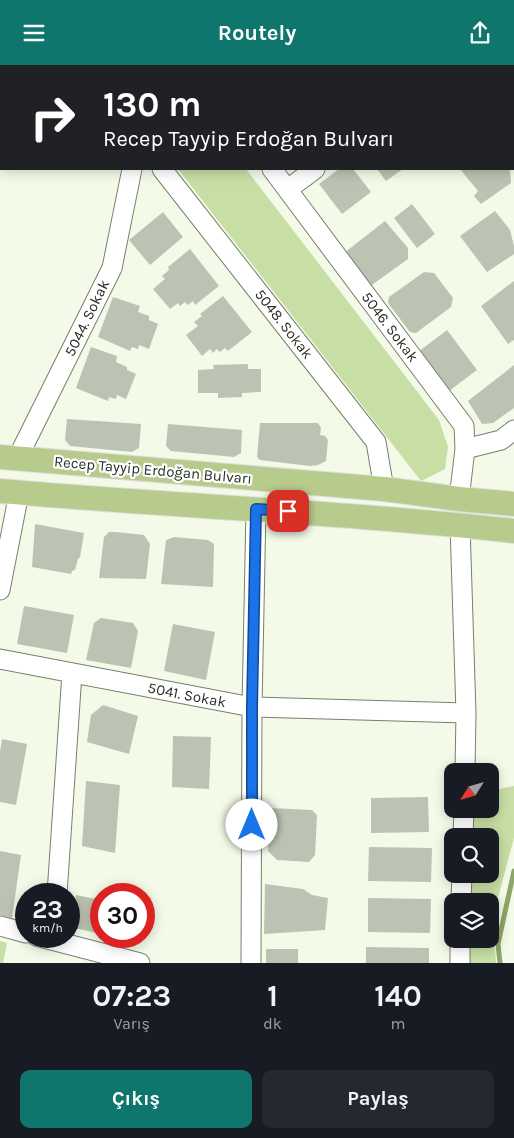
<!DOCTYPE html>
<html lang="tr">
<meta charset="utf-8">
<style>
:root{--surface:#171b24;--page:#242831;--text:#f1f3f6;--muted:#9ea1a6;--accent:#0f766e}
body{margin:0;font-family:Karla,sans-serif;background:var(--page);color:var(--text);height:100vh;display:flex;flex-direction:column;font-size:19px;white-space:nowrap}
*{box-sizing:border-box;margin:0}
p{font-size:16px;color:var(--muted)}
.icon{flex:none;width:28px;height:28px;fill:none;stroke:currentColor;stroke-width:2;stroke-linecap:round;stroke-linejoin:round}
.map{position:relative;height:898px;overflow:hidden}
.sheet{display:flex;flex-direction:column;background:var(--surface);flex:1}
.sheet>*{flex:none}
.top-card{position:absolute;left:0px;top:0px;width:515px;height:105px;box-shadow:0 2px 12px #0003;background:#202124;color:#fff;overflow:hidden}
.needle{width:32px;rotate:233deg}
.controls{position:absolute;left:444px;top:698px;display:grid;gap:10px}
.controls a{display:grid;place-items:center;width:55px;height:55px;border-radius:10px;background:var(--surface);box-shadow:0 2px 12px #0003;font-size:25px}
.speed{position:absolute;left:15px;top:818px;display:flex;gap:10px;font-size:25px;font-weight:700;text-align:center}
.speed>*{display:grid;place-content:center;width:65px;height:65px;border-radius:50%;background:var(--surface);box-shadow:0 2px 12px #0003;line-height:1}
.speed small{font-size:12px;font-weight:400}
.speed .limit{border:8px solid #d22;background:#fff;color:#111}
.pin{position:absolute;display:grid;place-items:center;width:42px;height:42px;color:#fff;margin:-21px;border-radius:10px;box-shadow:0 2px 8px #0006}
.me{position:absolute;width:55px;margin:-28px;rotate:0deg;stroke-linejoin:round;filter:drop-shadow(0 0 4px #0008)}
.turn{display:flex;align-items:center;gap:18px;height:105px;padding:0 20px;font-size:22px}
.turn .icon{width:65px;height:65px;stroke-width:2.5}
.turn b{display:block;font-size:35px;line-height:42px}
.eta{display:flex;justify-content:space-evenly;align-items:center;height:85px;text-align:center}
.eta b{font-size:30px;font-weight:700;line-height:35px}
.action{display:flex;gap:10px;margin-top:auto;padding:10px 20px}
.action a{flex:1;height:58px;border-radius:10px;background:var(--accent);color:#fff;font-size:20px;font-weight:700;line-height:58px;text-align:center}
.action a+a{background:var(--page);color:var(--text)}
header{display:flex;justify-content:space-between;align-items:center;height:65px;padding:0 20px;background:var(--accent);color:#fff;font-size:22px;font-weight:700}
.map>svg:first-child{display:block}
.green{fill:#c7dea4}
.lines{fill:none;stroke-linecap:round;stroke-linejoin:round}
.stream{stroke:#8ea667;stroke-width:5}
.building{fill:#bcc3b2}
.minor-casing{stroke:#787f6f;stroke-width:21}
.major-casing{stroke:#dddedc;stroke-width:26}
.minor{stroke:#fff;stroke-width:19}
.major{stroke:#b7cc8c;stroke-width:24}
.route-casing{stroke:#114b97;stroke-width:12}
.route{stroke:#1a73e8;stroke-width:9}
.labels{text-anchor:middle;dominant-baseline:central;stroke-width:4.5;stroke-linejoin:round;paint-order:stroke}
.street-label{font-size:15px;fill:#2b2e27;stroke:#fff}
</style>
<header><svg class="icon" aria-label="menu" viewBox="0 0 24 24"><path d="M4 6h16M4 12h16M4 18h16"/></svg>Routely<svg class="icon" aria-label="share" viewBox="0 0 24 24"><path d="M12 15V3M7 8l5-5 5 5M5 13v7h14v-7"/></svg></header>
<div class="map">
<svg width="514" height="898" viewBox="0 0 514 898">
<rect width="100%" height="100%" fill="#f3fae8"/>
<path class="green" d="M178 104H246L439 355 448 382 445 404 421 416Z
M514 721V773L496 840 494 869 496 898H469L470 874H490V836H471L472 809H490V771H473L474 744H490V726Z
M0 876 7 878 3 898H0Z"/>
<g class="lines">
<path class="stream" d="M500 898 498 879 514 806"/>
</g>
<path class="building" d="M339 104H353L371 127 342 149 319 119Z
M377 104H403L386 116Z
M460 104H510L511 118 481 139 474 131 478 126Z
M412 139 435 169 417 183 394 153Z
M495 146 510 165 514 181V189L487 207 460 171Z
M163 147 183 172 150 200 129 175Z
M385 156 408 183V194L369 222 344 188Z
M190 184 219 221 195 240 193 236 188 240 185 237 180 241 178 238 170 244 153 224 165 214 162 211 169 205 168 202Z
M424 207 434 208 453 233 451 242 416 268 410 267 388 238 389 232Z
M514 216V275L508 279 481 241Z
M223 231 252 267 228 286 225 283 220 287 217 284 213 288 210 284 202 291 186 270 198 261 194 257 202 251 200 249Z
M113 232 140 241 138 247 149 251V255L158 259 149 284 139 280 138 284 132 282 130 286 98 272Z
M447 265 477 305 449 326 418 287Z
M91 282 117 291 116 297 127 302V305L136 309 126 334 117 330 116 334 109 332 108 336 76 323Z
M248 299V304H261V327L242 328V332L218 333V328H198V305L214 304 213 300Z
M514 300V343L493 358 482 359 468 336Z
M67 354 141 359 139 383 132 387 70 381 65 375Z
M260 358H318L321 363 320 370 325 371 328 375 326 396 318 400 310 401 260 395 257 392Z
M168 359 242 365 241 388 234 392 171 386 166 381Z
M35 459 84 468 80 492 78 494 75 505 72 506 71 509 32 502Z
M109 467H116L144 470 150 479 146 514 99 513 104 472Z
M174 472 208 475 214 479 213 522 161 519 166 475Z
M24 541 74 550 67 588 17 579Z
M101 553 133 558 138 566 131 603 86 595 94 558Z
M173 559 215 567 206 615 164 606Z
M103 640 138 651 129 689 87 677 91 650Z
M173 671 211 672 209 724 172 722Z
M2 674 27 679 16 740 0 737V687Z
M86 716 120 720 115 788 82 781Z
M428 732 429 767 371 768V733Z
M269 743 312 745 317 750 315 790 309 797 277 795 268 786Z
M369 782 432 783 431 817 368 816Z
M0 786 21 790 12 853 0 850Z
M265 819 303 824 312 830 328 833 325 865 264 869Z
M76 830 101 835V869L70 862Z
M368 833 431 834 430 868 368 867Z
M366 882 429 883V898H366Z
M266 884H298V898H266Z"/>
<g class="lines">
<g class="minor-casing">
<path id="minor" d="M189 0 190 1
M155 1V0
M456 1 458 0
M514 14V15
M0 40H1
M162 104 376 377 384 424
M272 104 464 361 465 384 459 434
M288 124 315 104
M465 384 501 375 514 365
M17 394 112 203 132 104
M460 460 466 648 465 706
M0 525 19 428
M0 594 252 642 466 648
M463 771 464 744
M57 829 72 608
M461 836 462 809
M0 861 26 868
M36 871 140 898
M251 898 252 642 256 444
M460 898V874"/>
</g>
<g class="major-casing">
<path id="major" d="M0 392 384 424 459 434 514 439
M0 426C171 441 343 447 514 466"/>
</g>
<use href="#minor" class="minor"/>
<use href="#major" class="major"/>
</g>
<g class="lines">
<g class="route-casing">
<path id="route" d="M252 760V642L256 444 288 446"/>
</g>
<use href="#route" class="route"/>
</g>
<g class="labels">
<g class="street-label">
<text transform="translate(87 253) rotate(-64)">5044. Sokak</text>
<text transform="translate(284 259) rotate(52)">5048. Sokak</text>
<text transform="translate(390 262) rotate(53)">5046. Sokak</text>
<text transform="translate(153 405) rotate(5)">Recep Tayyip Erdoğan Bulvarı</text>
<text transform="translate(187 630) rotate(11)">5041. Sokak</text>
</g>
</g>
</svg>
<div class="controls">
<a><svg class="needle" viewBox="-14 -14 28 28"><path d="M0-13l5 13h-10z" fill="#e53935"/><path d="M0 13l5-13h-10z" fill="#9ea1a6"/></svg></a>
<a><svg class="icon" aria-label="search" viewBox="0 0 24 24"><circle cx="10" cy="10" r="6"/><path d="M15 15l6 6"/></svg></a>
<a><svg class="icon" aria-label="layers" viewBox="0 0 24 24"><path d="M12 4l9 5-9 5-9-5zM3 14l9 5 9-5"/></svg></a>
</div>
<div class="speed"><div>23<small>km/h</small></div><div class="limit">30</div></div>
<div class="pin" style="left:288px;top:446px;background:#d93025"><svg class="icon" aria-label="arrive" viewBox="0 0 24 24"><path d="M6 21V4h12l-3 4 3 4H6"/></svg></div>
<svg class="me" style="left:252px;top:760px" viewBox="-20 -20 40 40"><circle r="19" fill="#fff"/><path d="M0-13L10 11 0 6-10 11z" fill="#1a73e8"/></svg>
<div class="top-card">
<div class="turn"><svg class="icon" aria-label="right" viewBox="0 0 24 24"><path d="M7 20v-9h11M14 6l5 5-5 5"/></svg><div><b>130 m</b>Recep Tayyip Erdoğan Bulvarı</div></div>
</div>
</div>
<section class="sheet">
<div class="eta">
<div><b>07:23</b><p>Varış</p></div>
<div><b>1</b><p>dk</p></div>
<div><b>140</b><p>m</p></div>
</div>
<div class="action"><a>Çıkış</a><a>Paylaş</a></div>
</section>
